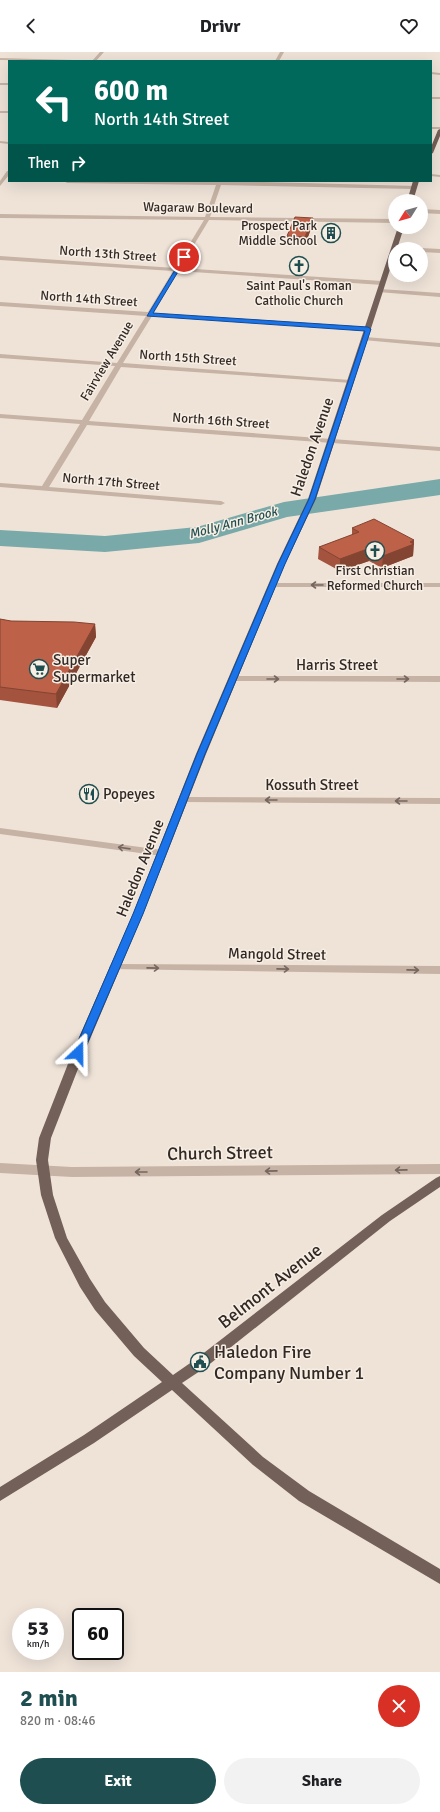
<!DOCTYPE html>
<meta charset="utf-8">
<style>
:root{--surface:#fff;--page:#f2f2f2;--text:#202124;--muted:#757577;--accent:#1f4e50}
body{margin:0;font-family:Signika,sans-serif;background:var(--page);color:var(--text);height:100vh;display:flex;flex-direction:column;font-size:15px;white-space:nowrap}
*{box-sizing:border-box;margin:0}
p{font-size:13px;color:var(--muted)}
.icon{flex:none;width:22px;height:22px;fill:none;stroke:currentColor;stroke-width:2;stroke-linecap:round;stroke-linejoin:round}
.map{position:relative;height:1620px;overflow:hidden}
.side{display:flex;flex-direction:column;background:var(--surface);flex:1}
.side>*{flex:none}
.banner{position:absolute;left:8px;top:8px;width:424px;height:122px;border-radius:0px;box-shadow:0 4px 16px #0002;background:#00695c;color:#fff;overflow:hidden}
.needle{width:26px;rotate:233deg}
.fabs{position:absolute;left:388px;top:142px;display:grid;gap:8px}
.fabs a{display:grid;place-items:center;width:40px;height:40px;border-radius:50%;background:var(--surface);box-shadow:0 4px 16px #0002;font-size:20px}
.speed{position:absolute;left:12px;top:1556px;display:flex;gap:8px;font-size:20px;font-weight:700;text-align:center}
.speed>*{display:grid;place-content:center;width:52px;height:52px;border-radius:50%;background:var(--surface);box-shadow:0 4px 16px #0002;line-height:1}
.speed small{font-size:10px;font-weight:400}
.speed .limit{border:2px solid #111;border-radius:6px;background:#fff;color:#111}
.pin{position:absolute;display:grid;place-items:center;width:34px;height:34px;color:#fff;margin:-17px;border:2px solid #fff;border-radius:50%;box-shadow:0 1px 4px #0007}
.me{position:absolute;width:44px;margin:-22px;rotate:23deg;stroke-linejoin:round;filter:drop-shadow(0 0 3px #0008)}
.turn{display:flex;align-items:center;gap:14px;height:84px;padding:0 20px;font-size:18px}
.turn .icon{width:52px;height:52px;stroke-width:2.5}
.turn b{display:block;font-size:28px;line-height:34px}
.then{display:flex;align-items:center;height:38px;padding:0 20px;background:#0003;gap:8px;font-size:15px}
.round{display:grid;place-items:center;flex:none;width:42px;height:42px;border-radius:21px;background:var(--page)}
.overview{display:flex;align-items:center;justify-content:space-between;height:68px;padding:0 20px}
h1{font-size:24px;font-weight:700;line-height:30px;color:var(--accent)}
.cta{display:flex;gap:8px;margin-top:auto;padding:8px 20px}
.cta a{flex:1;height:46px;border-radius:24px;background:var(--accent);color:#fff;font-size:16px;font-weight:700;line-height:46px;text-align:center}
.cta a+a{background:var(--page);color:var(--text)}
header{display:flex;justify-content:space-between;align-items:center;height:52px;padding:0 20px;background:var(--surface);font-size:18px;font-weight:700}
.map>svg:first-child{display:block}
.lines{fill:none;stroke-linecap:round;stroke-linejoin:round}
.river{fill:#79a9a9;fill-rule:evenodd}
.minor{fill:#c6b3a5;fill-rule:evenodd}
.major{fill:#736058;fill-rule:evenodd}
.wall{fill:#a3533e}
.shaded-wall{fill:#844432}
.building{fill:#bd6148;stroke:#844432}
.oneway{stroke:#75675f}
.route{fill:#1a73e8;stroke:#114b97}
.labels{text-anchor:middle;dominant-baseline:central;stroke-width:3;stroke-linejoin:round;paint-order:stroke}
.far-street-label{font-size:13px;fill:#322926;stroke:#f7eee4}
.far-poi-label{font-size:13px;fill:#322926;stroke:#f7eee4}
.far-water-label{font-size:13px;font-style:italic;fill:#1f4e50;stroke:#f7eee4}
.street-label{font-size:15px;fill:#322926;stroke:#f7eee4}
.poi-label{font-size:15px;fill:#322926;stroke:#f7eee4;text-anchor:start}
.near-street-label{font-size:18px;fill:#322926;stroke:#f7eee4}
.near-poi-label{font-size:18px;fill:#322926;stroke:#f7eee4;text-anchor:start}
</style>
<header><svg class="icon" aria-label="back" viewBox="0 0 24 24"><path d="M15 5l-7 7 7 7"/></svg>Drivr<svg class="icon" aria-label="heart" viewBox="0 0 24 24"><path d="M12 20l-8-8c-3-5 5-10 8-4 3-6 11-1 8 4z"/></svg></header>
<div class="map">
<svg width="440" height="1620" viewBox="0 0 440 1620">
<rect width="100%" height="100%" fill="#efe3d8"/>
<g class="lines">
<path class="river" d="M440 427V443L287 465 199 491 105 500 0 494V478L105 484 197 475 284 450Z"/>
<path class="minor" d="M100 0H104L96 9H92Z
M280 0H284L279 9H275Z
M0 6 73 8 75 9 0 8Z
M431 20 440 21V23L431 22Z
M0 31H9V33H0Z
M431 45H440V47H431Z
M0 59H9V61H0Z
M431 75H440V77H431Z
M0 89 9 90V92L0 91Z
M7 119H9V123L0 134V129Z
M431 122 440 123V125L431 124Z
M64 129H223L416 134 414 137 221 133 210 165 395 167V171L209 168 180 216 382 229 385 231 382 233 178 219 154 261 368 275 371 277 368 279 152 264 123 311 350 328 353 330 352 331 121 315 89 369 440 395V399L87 373 49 435 221 449 225 451 221 453 0 435V431L42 434 80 372 0 366V362L82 368 115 314 0 306V302L117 311 146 264 0 254V250L148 260 173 219 0 208V204L175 216 204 168 0 166V162L205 165 216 133 67 131Z
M421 157 440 158V162L421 161Z
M421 196 440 197V201L421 200V197H419Z
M380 237 440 241V245L378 240 377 239Z
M365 285 440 291V295L363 288 362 287Z
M270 531H440V535H270Z
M234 624H440V630L231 629 230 627 231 625Z
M184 745 440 746V752L181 750 179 748 181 746Z
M0 776 162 798 167 801 162 804 0 782Z
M114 912 440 914V922L110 917 109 915Z
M0 1111 72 1115 440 1112V1122L72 1125 0 1121Z"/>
<path class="major" d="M440 77V84L433 101 431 102V95L438 78Z
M413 129H419L413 149H407Z
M398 175H404L397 197H395V202L316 447 285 512 206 702 143 862 85 999 51 1086 48 1108 53 1143 67 1186 90 1227 105 1250 144 1296 173 1323 196 1307 382 1163 436 1126 440 1124V1135L390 1169 206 1315 182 1331 263 1405 309 1439 440 1517V1532L299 1449 253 1413 172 1338 94 1391 0 1449V1435L84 1383 162 1330 134 1304 95 1258 80 1235 55 1186 41 1143 36 1108 39 1086 73 999 133 862 196 702 277 512 308 447Z"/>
</g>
<path class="wall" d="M312 174 305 193 287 192V184Z
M352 476 414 488 413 504 382 516 369 509 340 519 318 507 319 495 352 483Z
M0 567 11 569 95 572 96 585 57 656 0 648Z"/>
<path class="shaded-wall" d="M313 166 312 174 305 193V185Z
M414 488 413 504 382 516 383 504Z
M370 496 369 509 340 519V507Z
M95 572 96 585 57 656 56 642Z"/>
<path class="building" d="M295 165 313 166 305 185 287 184Z
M374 467 414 488 410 490 414 492 383 504 370 496 340 507 319 495 359 480 352 476Z
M0 567 11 569 74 570 95 572 56 642 0 635Z"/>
<defs><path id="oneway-shaft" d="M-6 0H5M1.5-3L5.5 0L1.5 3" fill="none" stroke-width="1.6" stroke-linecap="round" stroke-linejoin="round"/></defs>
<g class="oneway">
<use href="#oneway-shaft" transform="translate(317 533) rotate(-180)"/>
<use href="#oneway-shaft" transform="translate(273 627)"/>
<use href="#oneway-shaft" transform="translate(403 627)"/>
<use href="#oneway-shaft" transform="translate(271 748) rotate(-180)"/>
<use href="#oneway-shaft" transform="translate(401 749) rotate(-180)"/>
<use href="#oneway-shaft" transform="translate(124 796) rotate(-172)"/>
<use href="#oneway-shaft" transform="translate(153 916) rotate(1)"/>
<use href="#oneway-shaft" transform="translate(283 917) rotate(1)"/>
<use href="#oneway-shaft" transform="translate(413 918) rotate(1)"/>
<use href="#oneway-shaft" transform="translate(401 1118) rotate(179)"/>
<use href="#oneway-shaft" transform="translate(271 1119) rotate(179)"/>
<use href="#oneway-shaft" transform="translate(141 1120) rotate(-180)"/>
</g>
<path class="route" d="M184 203 187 205 153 261 368 275 371 277 315 447 285 512 205 702 143 862 83 1001 78 1005 73 1001 133 862 197 702 278 512 309 447 365 279 147 264Z"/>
<defs>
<g id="building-ring" transform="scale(1)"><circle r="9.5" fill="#f7eee4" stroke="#1f4e50" stroke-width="1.5"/><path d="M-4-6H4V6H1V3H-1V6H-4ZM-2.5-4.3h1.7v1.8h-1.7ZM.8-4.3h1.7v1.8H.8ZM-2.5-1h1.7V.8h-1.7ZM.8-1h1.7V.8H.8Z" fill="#1f4e50"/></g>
<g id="church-ring" transform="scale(1)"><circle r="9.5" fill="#f7eee4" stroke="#1f4e50" stroke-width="1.5"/><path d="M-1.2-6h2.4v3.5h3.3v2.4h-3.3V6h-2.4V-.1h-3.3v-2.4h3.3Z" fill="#1f4e50"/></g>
<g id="supermarket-ring" transform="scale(1)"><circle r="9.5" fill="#f7eee4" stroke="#1f4e50" stroke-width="1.5"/><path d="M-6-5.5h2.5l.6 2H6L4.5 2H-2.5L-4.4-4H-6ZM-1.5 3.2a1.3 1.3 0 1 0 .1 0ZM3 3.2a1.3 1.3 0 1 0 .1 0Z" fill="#1f4e50"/></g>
<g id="restaurant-ring" transform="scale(1)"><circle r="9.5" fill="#f7eee4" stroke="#1f4e50" stroke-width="1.5"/><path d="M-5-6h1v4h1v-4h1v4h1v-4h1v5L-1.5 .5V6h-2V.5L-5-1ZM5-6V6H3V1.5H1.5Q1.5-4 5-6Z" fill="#1f4e50"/></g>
<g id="civic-ring" transform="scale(1)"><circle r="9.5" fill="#f7eee4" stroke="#1f4e50" stroke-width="1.5"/><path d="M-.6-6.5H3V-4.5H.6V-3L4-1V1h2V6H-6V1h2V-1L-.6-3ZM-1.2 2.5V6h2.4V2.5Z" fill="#1f4e50"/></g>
</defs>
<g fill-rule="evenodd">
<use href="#building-ring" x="331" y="181"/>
<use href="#church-ring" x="299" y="214"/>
<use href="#church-ring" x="375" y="499"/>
<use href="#supermarket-ring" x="39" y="617"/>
<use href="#restaurant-ring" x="89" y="742"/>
<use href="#civic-ring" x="200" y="1310"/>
</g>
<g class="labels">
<g class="far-street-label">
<text transform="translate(198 156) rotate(1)">Wagaraw Boulevard</text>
<text transform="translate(108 202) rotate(4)">North 13th Street</text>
<text transform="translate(89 247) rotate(4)">North 14th Street</text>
<text transform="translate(188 306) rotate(4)">North 15th Street</text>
<text transform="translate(107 309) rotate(-59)">Fairview Avenue</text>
<text transform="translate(221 369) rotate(4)">North 16th Street</text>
<text transform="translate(111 430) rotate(5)">North 17th Street</text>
</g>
<g class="far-poi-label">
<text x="317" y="174" text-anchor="end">Prospect Park<tspan x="317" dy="15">Middle School</tspan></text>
<text x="299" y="234">Saint Paul's Roman<tspan x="299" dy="15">Catholic Church</tspan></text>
<text x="375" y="519">First Christian<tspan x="375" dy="15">Reformed Church</tspan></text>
</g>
<g class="far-water-label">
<text transform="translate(233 471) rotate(-15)">Molly Ann Brook</text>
</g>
<g class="street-label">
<text transform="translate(312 395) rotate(-71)">Haledon Avenue</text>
<text x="337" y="613">Harris Street</text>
<text x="312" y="733">Kossuth Street</text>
<text transform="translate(140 816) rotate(-68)">Haledon Avenue</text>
<text transform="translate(277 902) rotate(1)">Mangold Street</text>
</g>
<g class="poi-label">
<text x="53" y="608">Super<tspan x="53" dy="17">Supermarket</tspan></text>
<text x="103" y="742">Popeyes</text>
</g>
<g class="near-street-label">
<text transform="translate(220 1101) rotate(-1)">Church Street</text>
<text transform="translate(270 1234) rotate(-38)">Belmont Avenue</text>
</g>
<g class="near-poi-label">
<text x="214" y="1300">Haledon Fire<tspan x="214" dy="21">Company Number 1</tspan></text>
</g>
</g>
</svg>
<div class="fabs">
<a><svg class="needle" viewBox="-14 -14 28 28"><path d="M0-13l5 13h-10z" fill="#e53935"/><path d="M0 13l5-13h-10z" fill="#757577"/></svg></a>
<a><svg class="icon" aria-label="search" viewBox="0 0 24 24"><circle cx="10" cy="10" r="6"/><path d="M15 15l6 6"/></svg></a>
</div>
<div class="speed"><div>53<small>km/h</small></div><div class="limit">60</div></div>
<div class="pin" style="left:184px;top:205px;background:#d93025"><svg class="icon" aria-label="arrive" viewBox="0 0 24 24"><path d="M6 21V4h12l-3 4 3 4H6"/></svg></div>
<svg class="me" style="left:78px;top:1001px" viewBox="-20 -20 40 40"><path d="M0-17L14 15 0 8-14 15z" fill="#1a73e8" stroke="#fff" stroke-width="4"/></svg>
<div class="banner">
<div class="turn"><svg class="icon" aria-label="left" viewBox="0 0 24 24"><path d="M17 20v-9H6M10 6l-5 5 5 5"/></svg><div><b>600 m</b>North 14th Street</div></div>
<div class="then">Then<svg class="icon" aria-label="right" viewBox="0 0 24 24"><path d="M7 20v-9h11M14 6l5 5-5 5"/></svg></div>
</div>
</div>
<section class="side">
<div class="overview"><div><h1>2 min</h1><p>820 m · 08:46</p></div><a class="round" style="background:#d93025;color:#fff"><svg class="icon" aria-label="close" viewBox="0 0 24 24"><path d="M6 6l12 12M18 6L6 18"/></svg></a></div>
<div class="cta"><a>Exit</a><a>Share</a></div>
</section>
